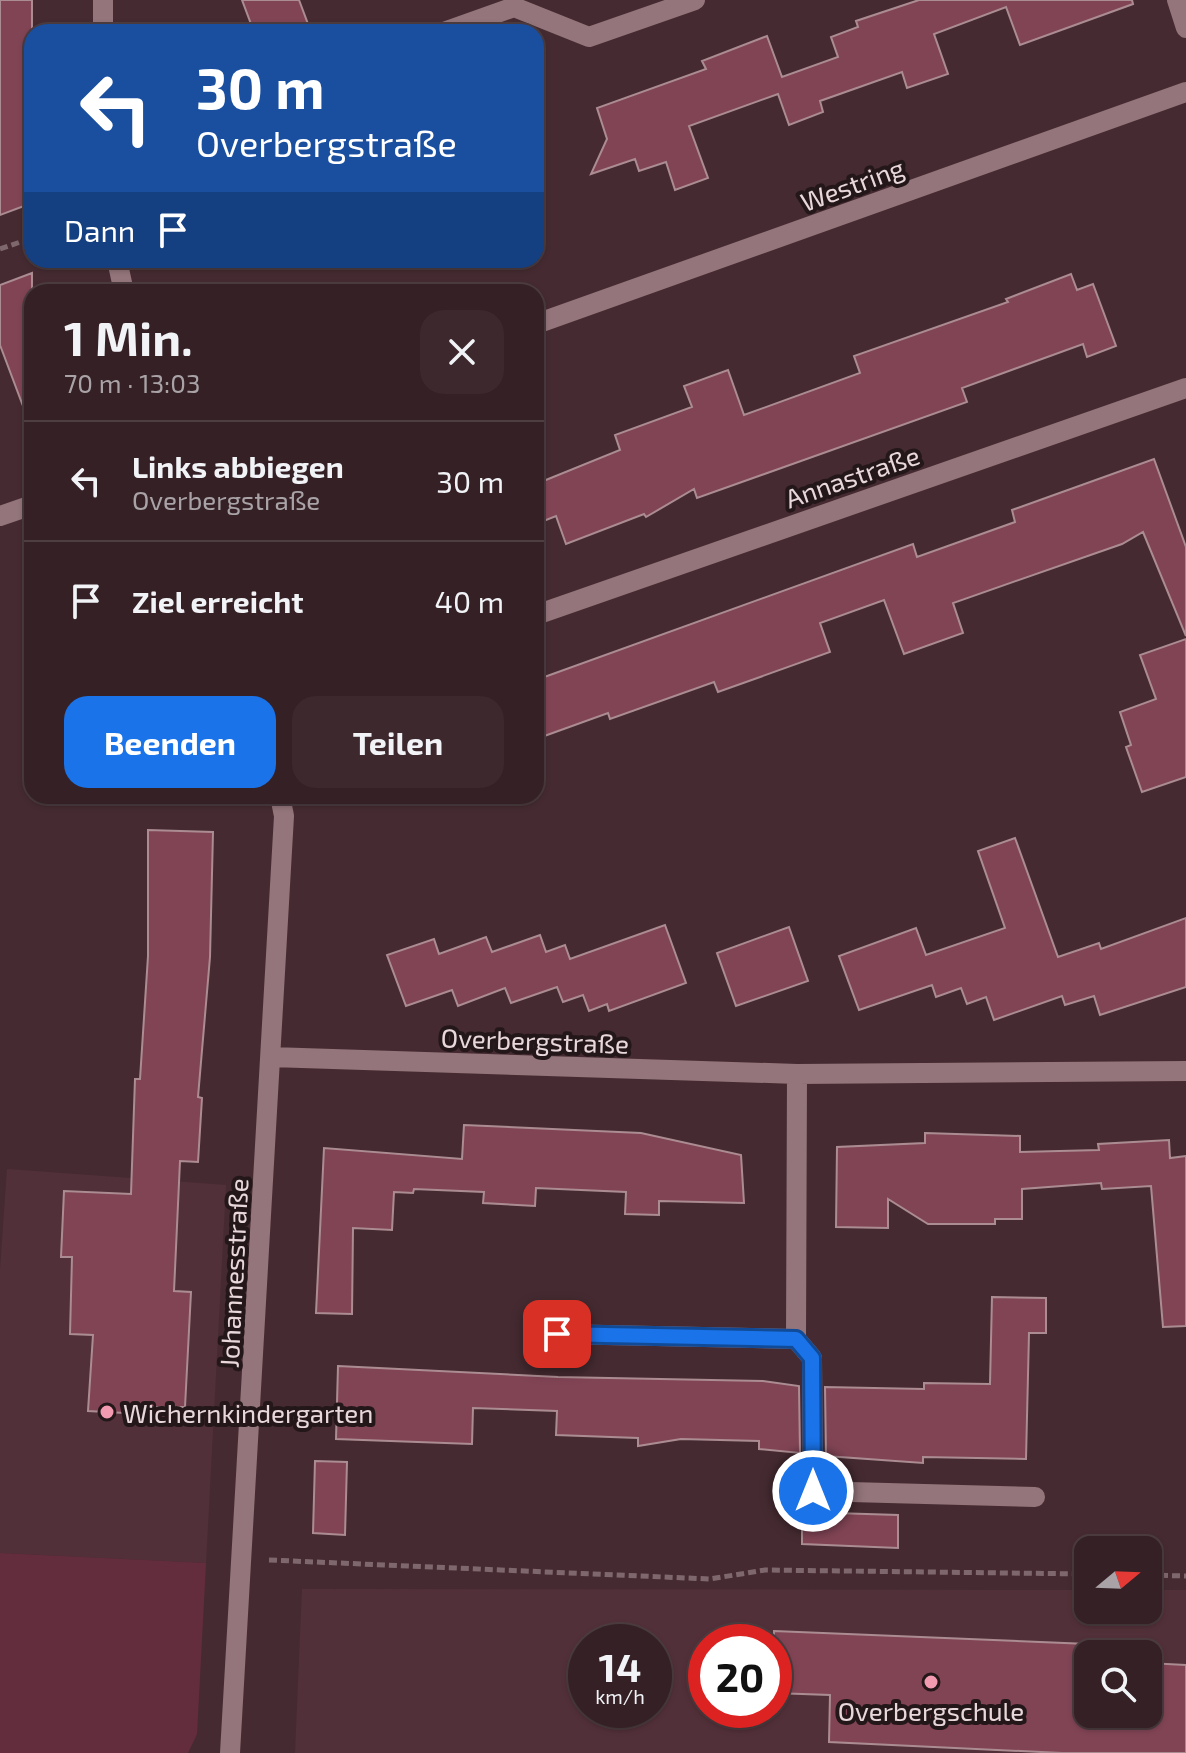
<!DOCTYPE html>
<html lang="de">
<meta charset="utf-8">
<style>
:root{--surface:#342025;--page:#3c282d;--text:#f1f3f6;--muted:#a9a3a7;--line:#4e3e42;--accent:#1a73e8}
body{margin:0;font-family:"Exo 2",sans-serif;background:var(--page);color:var(--text);height:100vh;display:flex;flex-direction:column;font-size:30px;white-space:nowrap}
*{box-sizing:border-box;margin:0}
p{font-size:26px;color:var(--muted)}
.icon{flex:none;width:44px;height:44px;fill:none;stroke:currentColor;stroke-width:2;stroke-linecap:round;stroke-linejoin:round}
.map{position:relative;flex:1;overflow:hidden}
.drawer{position:absolute;left:24px;top:284px;width:520px;height:520px;display:flex;flex-direction:column;background:var(--surface);border-radius:24px;box-shadow:0 2px 6px #0004,0 0 0 2px var(--line)}
.drawer>*{flex:none}
.hud{position:absolute;left:24px;top:24px;width:520px;height:244px;border-radius:24px;box-shadow:0 2px 6px #0004,0 0 0 2px var(--line);background:#1a4fa0;color:#fff;overflow:hidden}
.needle{width:52px;rotate:71deg}
.controls{position:absolute;left:1074px;top:1536px;display:grid;gap:16px}
.controls a{display:grid;place-items:center;width:88px;height:88px;border-radius:16px;background:var(--surface);box-shadow:0 2px 6px #0004,0 0 0 2px var(--line);font-size:40px}
.speed{position:absolute;left:568px;top:1624px;display:flex;gap:16px;font-size:40px;font-weight:700;text-align:center}
.speed>*{display:grid;place-content:center;width:104px;height:104px;border-radius:50%;background:var(--surface);box-shadow:0 2px 6px #0004,0 0 0 2px var(--line);line-height:1}
.speed small{font-size:20px;font-weight:400}
.speed .limit{border:12px solid #d22;background:#fff;color:#111}
.pin{position:absolute;display:grid;place-items:center;width:68px;height:68px;color:#fff;margin:-34px;border-radius:16px;box-shadow:0 4px 12px #0006}
.me{position:absolute;width:88px;margin:-44px;rotate:0deg;stroke-linejoin:round;filter:drop-shadow(0 0 6px #0008)}
.turn{display:flex;align-items:center;gap:28px;height:168px;padding:0 40px;font-size:36px}
.turn .icon{width:104px;height:104px;stroke-width:2.5}
.turn b{display:block;font-size:56px;line-height:68px}
.then{display:flex;align-items:center;height:76px;padding:0 40px;background:#0003;gap:16px;font-size:30px}
.round{display:grid;place-items:center;flex:none;width:84px;height:84px;border-radius:24px;background:var(--page)}
.headline{display:flex;align-items:center;justify-content:space-between;height:136px;padding:0 40px}
h1{font-size:48px;font-weight:700;line-height:60px}
.primary-button{display:flex;gap:16px;margin-top:auto;padding:16px 40px}
.primary-button a{flex:1;height:92px;border-radius:24px;background:var(--accent);color:#fff;font-size:32px;font-weight:700;line-height:92px;text-align:center}
.primary-button a+a{background:var(--page);color:var(--text)}
ul{padding:0;list-style:none}
li{display:flex;align-items:center;gap:24px;height:120px;padding:0 40px;border-top:2px solid var(--line)}
li div{flex:1}
li b{display:block;font-size:30px}
li em{font-style:normal}
.map>svg:first-child{display:block}
.built{fill:#523039;fill-rule:evenodd}
.green{fill:#642d3d}
.building{fill:#814455;stroke:#ac8c93;stroke-width:2}
.lines{fill:none;stroke-linecap:round;stroke-linejoin:round}
.path{stroke:#7f686d;stroke-width:5;stroke-dasharray:8 4;stroke-linecap:butt}
.minor{stroke:#93757b;stroke-width:20}
.route-casing{stroke:#114b97;stroke-width:20}
.route{stroke:#1a73e8;stroke-width:14}
.poi-dot{fill:#f29ab0;stroke:#23171a;stroke-width:3}
.labels{text-anchor:middle;dominant-baseline:central;stroke-width:8;stroke-linejoin:round;paint-order:stroke}
.street-label{font-size:26px;fill:#e9d8db;stroke:#23171a}
.poi-label{font-size:26px;fill:#e9d8db;stroke:#23171a;text-anchor:start}
</style>
<div class="map">
<svg width="1186" height="1753" viewBox="0 0 1186 1753">
<rect width="100%" height="100%" fill="#452b31"/>
<path class="built" d="M7 1169 226 1185 206 1563 0 1553V1270Z
M302 1589 1088 1590V1610H1148V1590H1186V1753H295ZM586 1642H654V1710H586ZM706 1642H774V1710H706ZM1088 1654H1148V1714H1088Z"/>
<path class="green" d="M0 1553 206 1563 197 1734 188 1753H0Z"/>
<path class="building" d="M0 0H32V203L0 215Z
M242 0H299L311 32H254Z
M919 0H1132L1133 4 1020 45 1006 7 934 34 948 74 907 88 902 72 820 101 823 112 789 125 778 94 689 126 708 178 675 190 666 162 639 171 635 159 591 174 607 139 597 108 706 69 702 61 767 36 782 77 838 57 831 37 858 27 856 21Z
M32 273V421L29 422 0 345V285Z
M1071 274 1077 290 1093 284 1116 346 1087 357 1083 344 962 388 967 402 697 498 694 489 646 517 644 514 566 544 556 516 536 524V484L620 450 615 435 692 407 684 386 728 370 744 415 860 373 854 356 1008 302 1006 299Z
M1154 459 1186 547V636L1143 532 1122 544 953 603 963 633 904 654 884 600 820 623 830 652 718 692 714 682 610 719 608 713 536 739V680L913 544 917 557 1015 522 1012 510Z
M1186 639V777L1142 792 1126 747 1131 745 1120 712 1156 699 1140 655Z
M148 830 213 832 210 957 198 1097 202 1098 198 1162 180 1161 174 1291 191 1292 185 1407H144L143 1414 88 1411 93 1335 70 1334 72 1257H61L64 1191 131 1194 135 1079H140L148 956Z
M1015 838 1058 957 1099 943 1101 949 1186 918V987L1100 1015 1094 996 1065 1005 1062 996 994 1020 986 997 967 1004 961 988 936 997 932 985 859 1010 839 956 916 928 926 955 1005 928 978 851Z
M665 925 686 983 609 1011 607 1004 589 1011 583 995 563 1002 557 987 511 1003 505 988 458 1006 452 990 406 1006 387 955 434 939 439 954 486 937 492 952 540 935 546 952 565 945 570 959Z
M789 927 808 981 736 1006 717 953Z
M464 1125 641 1133 741 1155 744 1203 659 1201V1215L625 1214 626 1192 536 1188 535 1206 483 1203 484 1192 414 1189 413 1193 394 1192 392 1230 353 1228 352 1314 316 1313 324 1148 462 1159Z
M925 1133 1020 1136V1152L1099 1150 1098 1144 1169 1140 1170 1158 1186 1156V1326L1163 1327 1151 1186 1102 1189 1101 1183 1022 1189V1219H995V1224H928L888 1199V1228L836 1227 837 1147 925 1143Z
M992 1297 1046 1298V1333H1029L1026 1459 923 1457V1463L826 1456 825 1387 924 1389V1383L990 1384Z
M338 1366 558 1377 763 1381 799 1386 800 1453 759 1449V1441L681 1439 638 1446V1438L556 1435 557 1411 473 1408 472 1444 336 1439Z
M315 1461 347 1462 345 1535 313 1533Z
M802 1512 898 1515V1548L802 1544Z
M774 1631 1088 1644V1714H1148V1663L1186 1665V1753H1062L829 1742 830 1695 774 1693Z"/>
<g class="lines">
<path class="path" d="M0 249 32 238
M269 1560 710 1579 765 1570 1088 1574
M1148 1575 1186 1576"/>
<path class="minor" d="M1177 0 1186 28
M103 32V0
M444 32 514 7 589 37 695 0
M117 260 124 292
M536 324 1186 92
M0 516 32 505
M536 615 1186 388
M271 1057 797 1074 1186 1071
M557 1334 796 1339 797 1074
M796 1339 812 1358 813 1491 1035 1497
M230 1753 284 816 280 796"/>
</g>
<g class="lines">
<g class="route-casing">
<path id="route" d="M557 1334 796 1339 812 1358 813 1491"/>
</g>
<use href="#route" class="route"/>
</g>
<g class="poi-dot">
<circle cx="107" cy="1412" r="8"/>
<circle cx="931" cy="1682" r="8"/>
</g>
<g class="labels">
<g class="street-label">
<text transform="translate(852 184) rotate(-20)">Westring</text>
<text transform="translate(852 476) rotate(-19)">Annastraße</text>
<text transform="translate(535 1040) rotate(2)">Overbergstraße</text>
<text transform="translate(233 1273) rotate(-87)">Johannesstraße</text>
</g>
<g class="poi-label">
<text x="123" y="1412">Wichernkindergarten</text>
<text x="931" y="1710" text-anchor="middle">Overbergschule</text>
</g>
</g>
</svg>
<div class="controls">
<a><svg class="needle" viewBox="-14 -14 28 28"><path d="M0-13l5 13h-10z" fill="#e53935"/><path d="M0 13l5-13h-10z" fill="#a9a3a7"/></svg></a>
<a><svg class="icon" aria-label="search" viewBox="0 0 24 24"><circle cx="10" cy="10" r="6"/><path d="M15 15l6 6"/></svg></a>
</div>
<div class="speed"><div>14<small>km/h</small></div><div class="limit">20</div></div>
<div class="pin" style="left:557px;top:1334px;background:#d93025"><svg class="icon" aria-label="arrive" viewBox="0 0 24 24"><path d="M6 21V4h12l-3 4 3 4H6"/></svg></div>
<svg class="me" style="left:813px;top:1491px" viewBox="-20 -20 40 40"><circle r="17" fill="#1a73e8" stroke="#fff" stroke-width="3"/><path d="M0-11L8 9 0 5-8 9z" fill="#fff"/></svg>
<div class="hud">
<div class="turn"><svg class="icon" aria-label="left" viewBox="0 0 24 24"><path d="M17 20v-9H6M10 6l-5 5 5 5"/></svg><div><b>30 m</b>Overbergstraße</div></div>
<div class="then">Dann<svg class="icon" aria-label="arrive" viewBox="0 0 24 24"><path d="M6 21V4h12l-3 4 3 4H6"/></svg></div>
</div>
<section class="drawer">
<div class="headline"><div><h1>1 Min.</h1><p>70 m · 13:03</p></div><a class="round"><svg class="icon" aria-label="close" viewBox="0 0 24 24"><path d="M6 6l12 12M18 6L6 18"/></svg></a></div>
<ul>
<li><svg class="icon" aria-label="left" viewBox="0 0 24 24"><path d="M17 20v-9H6M10 6l-5 5 5 5"/></svg><div><b>Links abbiegen</b><p>Overbergstraße</p></div><em>30 m</em></li>
<li><svg class="icon" aria-label="arrive" viewBox="0 0 24 24"><path d="M6 21V4h12l-3 4 3 4H6"/></svg><div><b>Ziel erreicht</b></div><em>40 m</em></li>
</ul>
<div class="primary-button"><a>Beenden</a><a>Teilen</a></div>
</section>
</div>
